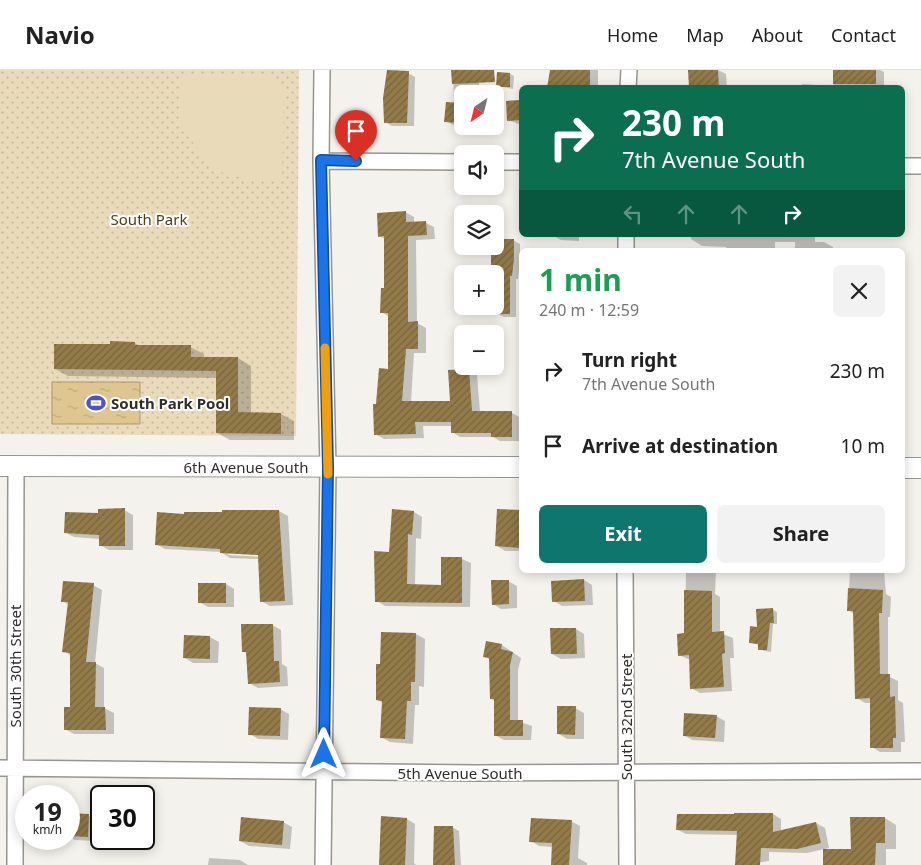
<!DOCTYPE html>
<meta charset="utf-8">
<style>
:root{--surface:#fff;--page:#f2f2f2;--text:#222;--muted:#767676;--line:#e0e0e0;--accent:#0f766e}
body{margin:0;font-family:"Noto Sans",sans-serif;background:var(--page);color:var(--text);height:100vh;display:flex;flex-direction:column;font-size:19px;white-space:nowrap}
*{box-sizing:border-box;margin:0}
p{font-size:16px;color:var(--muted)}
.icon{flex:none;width:28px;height:28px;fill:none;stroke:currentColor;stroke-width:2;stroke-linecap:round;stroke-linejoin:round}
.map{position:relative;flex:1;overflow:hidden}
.drawer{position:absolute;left:519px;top:178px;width:386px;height:325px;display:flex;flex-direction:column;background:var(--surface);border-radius:8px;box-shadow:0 2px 12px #0003}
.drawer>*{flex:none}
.hud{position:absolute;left:519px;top:15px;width:386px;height:152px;border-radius:8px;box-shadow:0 2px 12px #0003;background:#0b6e4f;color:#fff;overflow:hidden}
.needle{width:32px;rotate:215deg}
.buttons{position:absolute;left:454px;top:15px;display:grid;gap:10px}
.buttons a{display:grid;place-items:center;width:50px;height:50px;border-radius:8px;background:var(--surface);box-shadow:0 2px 12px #0003;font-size:25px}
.speed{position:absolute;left:15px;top:715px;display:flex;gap:10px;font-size:25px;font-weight:700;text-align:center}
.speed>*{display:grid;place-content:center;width:65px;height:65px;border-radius:50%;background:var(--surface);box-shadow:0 2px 12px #0003;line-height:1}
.speed small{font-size:12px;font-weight:400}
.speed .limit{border:2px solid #111;border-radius:8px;background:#fff;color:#111}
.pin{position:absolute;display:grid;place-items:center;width:42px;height:42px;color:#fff;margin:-51px -21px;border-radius:50% 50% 50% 0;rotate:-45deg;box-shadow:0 0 5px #0007}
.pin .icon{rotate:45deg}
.me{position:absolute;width:55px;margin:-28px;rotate:0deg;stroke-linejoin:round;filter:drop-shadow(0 0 4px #0008)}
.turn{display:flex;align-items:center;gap:18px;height:105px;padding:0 20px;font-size:22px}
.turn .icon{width:65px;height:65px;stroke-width:2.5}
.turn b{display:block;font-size:35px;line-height:42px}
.lanes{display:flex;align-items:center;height:48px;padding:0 20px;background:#0003;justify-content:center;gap:25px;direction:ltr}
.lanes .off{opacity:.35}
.round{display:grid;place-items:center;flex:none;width:52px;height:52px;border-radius:8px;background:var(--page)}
.head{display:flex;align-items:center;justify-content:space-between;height:85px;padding:0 20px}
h1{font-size:30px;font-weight:700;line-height:38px;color:#1e9e55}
.cta{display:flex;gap:10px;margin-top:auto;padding:10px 20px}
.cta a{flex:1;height:58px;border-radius:8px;background:var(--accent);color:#fff;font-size:20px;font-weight:700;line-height:58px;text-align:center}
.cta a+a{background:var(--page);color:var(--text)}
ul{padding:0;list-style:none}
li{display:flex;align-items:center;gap:15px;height:75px;padding:0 20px}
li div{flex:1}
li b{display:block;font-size:19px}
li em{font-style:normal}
header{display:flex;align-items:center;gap:30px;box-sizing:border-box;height:70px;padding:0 25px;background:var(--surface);border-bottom:1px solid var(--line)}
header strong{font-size:24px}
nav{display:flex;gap:28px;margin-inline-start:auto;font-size:18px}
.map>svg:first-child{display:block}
.park{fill:url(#park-dots)}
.pitch{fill:#e9daba}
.water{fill:url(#water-ripples);stroke:#aa9873}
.shadow{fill:#0003;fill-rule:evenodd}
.building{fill:url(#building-hatch)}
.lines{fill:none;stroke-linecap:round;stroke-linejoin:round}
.minor-casing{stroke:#979590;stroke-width:18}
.tertiary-casing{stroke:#979590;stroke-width:22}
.minor{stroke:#fff;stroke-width:15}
.tertiary{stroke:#fff;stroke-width:20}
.route-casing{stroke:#114b97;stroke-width:12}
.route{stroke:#1a73e8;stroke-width:9}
.slow{stroke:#f59e0b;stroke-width:9}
.labels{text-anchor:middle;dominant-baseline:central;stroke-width:4;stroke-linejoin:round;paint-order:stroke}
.park-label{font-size:15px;fill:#503e14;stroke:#fff}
.poi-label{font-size:15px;font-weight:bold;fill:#2f2e2c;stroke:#fff;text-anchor:start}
.street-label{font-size:15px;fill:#2f2e2c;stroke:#fff}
</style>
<header>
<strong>Navio</strong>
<nav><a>Home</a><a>Map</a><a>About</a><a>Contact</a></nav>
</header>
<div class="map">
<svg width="921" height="795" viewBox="0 0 921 795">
<defs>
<pattern id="park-dots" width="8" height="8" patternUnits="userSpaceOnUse" patternTransform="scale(1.25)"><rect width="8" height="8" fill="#e9daba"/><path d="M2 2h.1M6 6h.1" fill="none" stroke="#c8bba0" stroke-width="1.8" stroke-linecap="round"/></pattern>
<pattern id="water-ripples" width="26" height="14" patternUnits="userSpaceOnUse" patternTransform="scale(1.25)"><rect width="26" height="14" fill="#dfc691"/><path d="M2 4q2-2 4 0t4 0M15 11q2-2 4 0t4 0" fill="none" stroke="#c0aa7d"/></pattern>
<pattern id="building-hatch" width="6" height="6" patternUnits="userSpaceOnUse" patternTransform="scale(1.25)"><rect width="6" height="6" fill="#927b48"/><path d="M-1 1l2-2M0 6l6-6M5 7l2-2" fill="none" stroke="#78653c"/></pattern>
</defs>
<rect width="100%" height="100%" fill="#f4f2ec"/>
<path class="park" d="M0 0H299L296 366 0 364Z"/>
<path class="pitch" d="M182 4 273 5 284 16 282 109 254 111 223 103 205 89 179 53Z"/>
<path class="water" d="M52 312H140V354H52Z"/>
<path class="shadow" d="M388 0 408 3 415 7 414 56H392L385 52 384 29Z
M453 0H473L479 3V16H473L472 24H462V56H470L469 60H462L446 51 454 34Z
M550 0H598V18H549Z
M704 0H718L726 4 727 18H690Z
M834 0H880L884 2V18H802V14L834 16Z
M510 4 514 6 513 19 498 16Z
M508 32H521V55L508 50Z
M405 142 414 147V153H426L434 157 435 169 416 170 417 253 426 258V283H414L411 332H452L468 300 477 305 480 342 512 343 521 348V371H500L493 367H460L452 362V356H423L424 368 384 369 375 364 378 335 390 300V247L381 242 386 219 385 169 379 166Z
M552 165H579V171L561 170Z
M691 165H815V172H824L833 177V180H795V172H775V180H727L726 177 702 176 691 169Z
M495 170H513L520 174V193L518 209H516V247H504L498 244Z
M135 273 140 276 190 277 204 284V288H238L251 296V344H281L294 351V370H230L217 363V308L68 306 55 299 111 276Z
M124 440 133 445V480H109L100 475V469L74 467 66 463 99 445Z
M499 440 521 441V481H505L497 476Z
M279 441 288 446 293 535 270 536 261 531 259 489 230 488 221 482 165 479 156 474 186 446ZM226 482 264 484V487L229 485Z
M414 442 422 447 421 469 416 468 415 515 443 516 442 489H462L471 493 470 537 385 536 377 531 390 483Z
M686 500H716L715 524 720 527V563L733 568 734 588H730L732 621 700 623 691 618 690 590 679 585 685 564Z
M850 500H884L886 524 891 527 890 547H888V606L898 611V630L903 633 905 672H901V682H880L872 677V633H865L857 628 854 544 848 540Z
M584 510 592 515 593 535 562 536 554 531Z
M508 511 517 516V538L501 539 493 534Z
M226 514 234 519V537H208L199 532Z
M93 515 102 520 95 593 104 598V638L114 643V664H74L65 659 71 638V586L64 581 69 535 62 531Z
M773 540 777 542V554H773L771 582 764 581 760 579 759 575 750 572Z
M272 555 281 560 282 594 287 597 288 616 258 618 249 613 248 584 243 581Z
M576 559 584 564 585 588 561 589 552 584Z
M383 563 416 564 425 569 424 617 419 616V635H415L413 674 390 672 381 667 383 633 377 630 382 595Z
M185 566 210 567 219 572 218 593H193L185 588Z
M502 575 521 588 518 600V651L532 656 531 670H504L495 665V631L491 629V590L484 586Z
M575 638 584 643V669H567L559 664Z
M280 639 289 644 288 670 258 669 250 664Z
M716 646 725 651 724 672 692 670 684 665Z
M69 744 89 746 97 751 96 771 75 770 69 766Z
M773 744 781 749V761L816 753 825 758 829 778 807 783 769 782V791L742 795 738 765 686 764 678 760Z
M885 748 896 755V779H886V795H824L852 780Z
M407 749 415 754 414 793 416 795H381Z
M571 751 580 756 578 788 587 793V795H552L553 777 539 776 531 771Z
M283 752 292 757 290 779 249 776 240 771Z
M452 757 459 761 461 795H435Z
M209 788 240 790 248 795H208Z"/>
<path class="building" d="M387 0 409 1 407 53H384L383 28Z
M451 0H494L495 12 452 14Z
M550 0H590V18H547Z
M688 0H718L719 18H689Z
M833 0H876V14H833Z
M497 2 510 3V17H496Z
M521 30V50L507 51 506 31Z
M446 32 462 33V53L444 52Z
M406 141V152L426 151 427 165 408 166V252L418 251V279H406L402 331H450L448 300 469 299 472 341H512V367H491V363H451V352H415L416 364 374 365 373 334H376L379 298 388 299V243H380L381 218H384V166L378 167 377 143Z
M495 169H514V189L512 206H510V244H496V204H491V176H495Z
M110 271 135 272V275H191V287H238V342L281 343V364L216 363V301L54 299V274H110Z
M125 438V476H99V465L64 463 65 442 98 443V439Z
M392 439 414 441 412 465 408 464 407 514 441 515V487H462V533L375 532 374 481 389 482Z
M497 439 521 440V478L495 476Z
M222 440H279L285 531 260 532 258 485 220 483V479L155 475 157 442 184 444V442H222Z
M584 509 585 531 552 532 551 511Z
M491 510H509V534L492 535Z
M63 511 94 513 86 592H96L95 637H105L106 660H64V637H70V583L62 582 68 532H61Z
M198 513H226V533H198Z
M848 518 883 520 882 543H879L880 604H890V627L895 626 896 668H893V678H870V628L855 629 853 541H847Z
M684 520 712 521V562L724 561 725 583 722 584 724 617 690 619 689 585 678 586 677 564 684 563Z
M773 538 774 553H770L767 580H758V574L749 573 750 556 757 557 756 539Z
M241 554H273L274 591H279L280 612 248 614 246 582H242Z
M550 558H576L577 584H551Z
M381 562 416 563 415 612H411V631H407L405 669 380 668 382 631 376 630V594H380Z
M184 565 210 566V589L183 588Z
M486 571 502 574 501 579 513 582 510 595V650H523V666H494V629H490L489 588 483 587Z
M557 636H576L575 665 557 664Z
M249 637 281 638 280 666 248 665Z
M684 643 717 645 715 668 683 666Z
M69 743 89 744 88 767 69 766Z
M734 743H773V762L816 752 821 773 797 779 761 778 760 795H735L737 761 676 760 677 744H734Z
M381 746 407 748 405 795H379Z
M241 747 284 751 282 775 239 771Z
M850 747H885V773H876L875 795H823V779H851Z
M531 748 572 750 569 795H551L552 773 529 772Z
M434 756H453L455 795H433Z"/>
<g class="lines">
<g class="minor-casing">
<path id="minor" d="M322 0 321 91 328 397 323 795
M628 18 629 0
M321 91 462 92
M495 92H521
M902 96H921
M626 180V165
M625 500 627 795
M0 698 476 703 921 701
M15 795 16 396"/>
</g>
<g class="tertiary-casing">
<path id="tertiary" d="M0 396 521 397
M902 398H921"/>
</g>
<use href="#minor" class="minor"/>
<use href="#tertiary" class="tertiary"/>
</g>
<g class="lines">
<g class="route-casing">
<path id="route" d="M324 684 328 397 321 90 356 91"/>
</g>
<use href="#route" class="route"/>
<path class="slow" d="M325 278 328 404"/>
</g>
<defs>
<g id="stadium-bare" transform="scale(1.5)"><path d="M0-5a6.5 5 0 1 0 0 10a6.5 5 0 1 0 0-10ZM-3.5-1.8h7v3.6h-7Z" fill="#4b54c9" stroke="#fff" stroke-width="2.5" paint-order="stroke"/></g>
</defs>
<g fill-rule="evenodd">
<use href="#stadium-bare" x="96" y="333"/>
</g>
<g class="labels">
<g class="park-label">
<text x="149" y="149">South Park</text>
</g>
<g class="poi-label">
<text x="111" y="333">South Park Pool</text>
</g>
<g class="street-label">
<text x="246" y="397">6th Avenue South</text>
<text transform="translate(15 596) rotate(-90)">South 30th Street</text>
<text transform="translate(626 647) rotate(-90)">South 32nd Street</text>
<text x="460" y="703">5th Avenue South</text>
</g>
</g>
</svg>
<div class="buttons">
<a><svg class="needle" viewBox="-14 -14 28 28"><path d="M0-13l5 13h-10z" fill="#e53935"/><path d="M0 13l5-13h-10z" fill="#767676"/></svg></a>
<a><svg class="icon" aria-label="sound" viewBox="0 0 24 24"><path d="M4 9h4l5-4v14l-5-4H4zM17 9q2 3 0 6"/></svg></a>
<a><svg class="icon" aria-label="layers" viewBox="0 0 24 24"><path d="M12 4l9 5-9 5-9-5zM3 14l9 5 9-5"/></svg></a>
<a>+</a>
<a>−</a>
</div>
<div class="speed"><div>19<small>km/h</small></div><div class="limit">30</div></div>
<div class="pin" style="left:356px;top:91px;background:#d93025"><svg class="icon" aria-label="arrive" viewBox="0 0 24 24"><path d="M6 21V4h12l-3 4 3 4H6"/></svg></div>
<svg class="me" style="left:324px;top:684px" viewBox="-20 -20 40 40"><path d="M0-17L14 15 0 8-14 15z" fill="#1a73e8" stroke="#fff" stroke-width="4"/></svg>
<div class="hud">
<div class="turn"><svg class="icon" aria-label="right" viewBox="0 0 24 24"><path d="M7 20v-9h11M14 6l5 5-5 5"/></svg><div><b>230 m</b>7th Avenue South</div></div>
<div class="lanes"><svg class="icon off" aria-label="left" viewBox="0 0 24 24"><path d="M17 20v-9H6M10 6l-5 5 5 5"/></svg><svg class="icon off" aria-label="ahead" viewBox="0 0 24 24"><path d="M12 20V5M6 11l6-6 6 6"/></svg><svg class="icon off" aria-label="ahead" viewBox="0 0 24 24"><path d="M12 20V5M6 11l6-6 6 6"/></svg><svg class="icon" aria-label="right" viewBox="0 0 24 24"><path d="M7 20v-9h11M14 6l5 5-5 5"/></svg></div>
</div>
<section class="drawer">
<div class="head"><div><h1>1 min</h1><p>240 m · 12:59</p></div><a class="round"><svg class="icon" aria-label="close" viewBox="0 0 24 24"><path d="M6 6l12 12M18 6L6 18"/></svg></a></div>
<ul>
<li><svg class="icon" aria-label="right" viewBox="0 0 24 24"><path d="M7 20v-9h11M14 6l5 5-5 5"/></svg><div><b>Turn right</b><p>7th Avenue South</p></div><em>230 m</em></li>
<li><svg class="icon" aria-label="arrive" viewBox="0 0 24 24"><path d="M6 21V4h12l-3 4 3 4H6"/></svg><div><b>Arrive at destination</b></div><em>10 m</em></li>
</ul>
<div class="cta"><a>Exit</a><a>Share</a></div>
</section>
</div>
